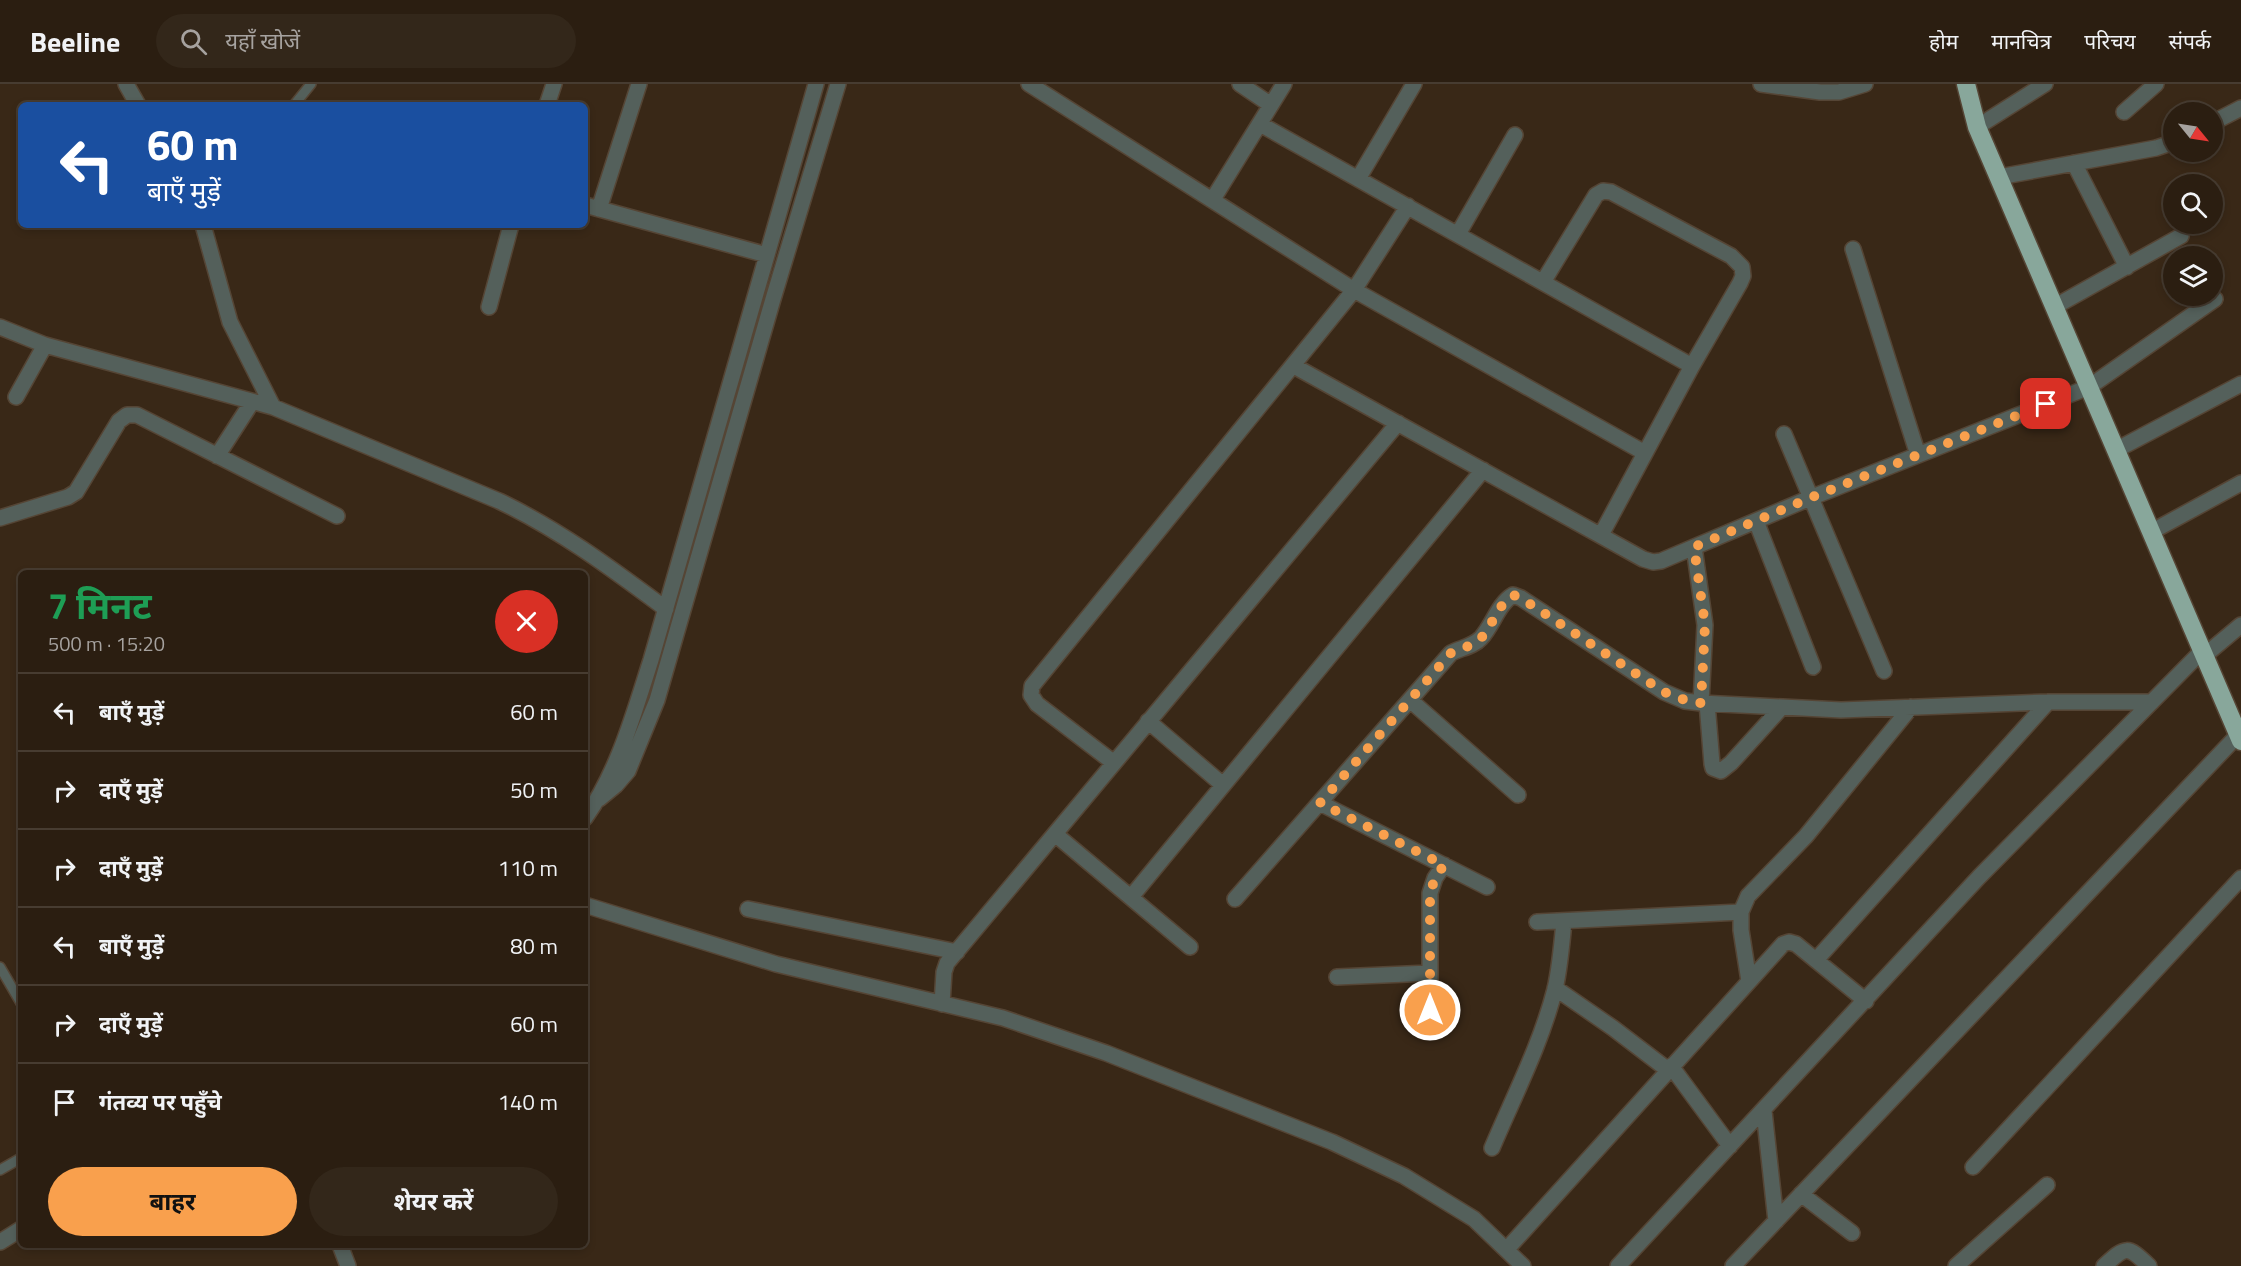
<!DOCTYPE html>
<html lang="hi">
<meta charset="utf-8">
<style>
:root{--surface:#2b1e11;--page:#33271a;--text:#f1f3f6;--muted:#a6a29f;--line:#473c31;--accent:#f9a04d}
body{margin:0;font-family:"Titillium Web","Noto Sans Devanagari",sans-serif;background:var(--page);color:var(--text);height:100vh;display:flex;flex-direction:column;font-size:22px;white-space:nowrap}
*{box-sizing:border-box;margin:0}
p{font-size:20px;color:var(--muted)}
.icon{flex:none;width:33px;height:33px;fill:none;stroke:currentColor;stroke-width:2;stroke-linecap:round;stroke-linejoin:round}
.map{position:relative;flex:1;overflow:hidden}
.side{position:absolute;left:18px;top:486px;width:570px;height:678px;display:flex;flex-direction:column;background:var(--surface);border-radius:9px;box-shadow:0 3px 9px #0003,0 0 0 2px var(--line)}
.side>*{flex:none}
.top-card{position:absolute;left:18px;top:18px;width:570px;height:126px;border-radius:9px;box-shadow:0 3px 9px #0003,0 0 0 2px var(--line);background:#1a4fa0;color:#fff;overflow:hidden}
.needle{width:39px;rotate:120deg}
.tools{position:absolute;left:2163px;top:18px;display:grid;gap:12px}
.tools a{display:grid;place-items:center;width:60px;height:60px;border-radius:50%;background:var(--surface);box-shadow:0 3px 9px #0003,0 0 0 2px var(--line);font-size:30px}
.pin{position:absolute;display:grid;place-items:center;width:51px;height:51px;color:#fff;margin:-26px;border-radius:12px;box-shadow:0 3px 9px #0006}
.me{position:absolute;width:66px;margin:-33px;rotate:0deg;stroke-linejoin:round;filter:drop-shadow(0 0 4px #0008)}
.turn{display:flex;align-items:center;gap:21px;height:126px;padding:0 30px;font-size:27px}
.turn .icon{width:78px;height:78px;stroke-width:2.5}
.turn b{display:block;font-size:42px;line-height:51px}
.round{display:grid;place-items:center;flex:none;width:63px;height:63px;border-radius:32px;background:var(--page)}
.overview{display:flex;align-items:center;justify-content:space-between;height:102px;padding:0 30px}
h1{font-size:36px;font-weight:700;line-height:45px;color:#1e9e55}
.primary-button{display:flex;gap:12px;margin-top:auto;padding:12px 30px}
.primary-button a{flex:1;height:69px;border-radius:36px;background:var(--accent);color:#111;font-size:24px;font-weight:700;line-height:69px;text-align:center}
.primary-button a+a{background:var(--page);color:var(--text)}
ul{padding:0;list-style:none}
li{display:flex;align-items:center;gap:18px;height:78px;padding:0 30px;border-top:2px solid var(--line)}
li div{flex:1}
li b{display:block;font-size:22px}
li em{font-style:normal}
header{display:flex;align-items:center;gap:36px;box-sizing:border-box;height:84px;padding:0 30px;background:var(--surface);border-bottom:2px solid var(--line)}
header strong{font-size:28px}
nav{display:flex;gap:33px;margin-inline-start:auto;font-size:21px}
.search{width:420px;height:54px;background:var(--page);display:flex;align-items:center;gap:15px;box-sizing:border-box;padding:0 21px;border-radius:33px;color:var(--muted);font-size:22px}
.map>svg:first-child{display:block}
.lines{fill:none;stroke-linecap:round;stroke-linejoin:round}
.lane-casing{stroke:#554535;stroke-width:12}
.street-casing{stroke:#554535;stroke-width:18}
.highway-casing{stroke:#554535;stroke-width:21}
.lane{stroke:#54605b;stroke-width:9}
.street{stroke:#54605b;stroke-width:15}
.highway{stroke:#88a79b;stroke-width:18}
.route{stroke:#f9a04d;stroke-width:10;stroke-dasharray:0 18}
</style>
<header>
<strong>Beeline</strong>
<div class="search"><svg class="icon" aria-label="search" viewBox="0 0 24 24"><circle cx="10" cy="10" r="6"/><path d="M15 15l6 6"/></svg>यहाँ खोजें</div>
<nav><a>होम</a><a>मानचित्र</a><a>परिचय</a><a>संपर्क</a></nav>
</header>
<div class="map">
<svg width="2241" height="1182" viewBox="0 0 2241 1182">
<rect width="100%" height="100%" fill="#392817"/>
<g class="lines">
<g class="lane-casing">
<path id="lane" d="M294 21 311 0
M0 883 21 919
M0 1086 21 1074"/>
</g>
<g class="street-casing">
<path id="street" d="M126 0 138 21
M1029 0 1354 206 1645 369
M1240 0 1271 21
M1761 0 1820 8H1839L1865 0
M547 21 554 0
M2124 28 2156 0
M2212 39 2241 24
M1260 40 1692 282
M1977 43 2045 0
M2074 79 2127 183
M1999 93 2156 64 2174 58
M1358 95 1414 0
M1213 115 1284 0
M585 121 767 171
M599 125 639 0
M203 141 230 238 273 323
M1458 150 1515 51
M1853 165 1918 371
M1543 198 1596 111 1603 107 1611 108 1731 172 1742 183 1743 192 1740 199 1692 282 1601 451
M489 223 511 141
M2054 223 2181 152
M0 243 45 261 273 323 499 417C560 446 612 485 666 525
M1294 282 1643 475 1653 478 1661 477 1810 414 2089 303 2215 215
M16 313 45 261
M1784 350 1884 587
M2116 366 2241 300
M217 372 252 318
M0 434 68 413 76 408 119 337 127 331H137L337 432
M1756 437 1813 583
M2151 448 2241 399
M1694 463 1705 541 1701 619
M2204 572 2241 541
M1410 616 1518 711
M1707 619 1712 680 1713 684 1721 687 1731 679 1781 624
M1148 637 1223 701
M1114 679 1037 620 1031 611 1032 602 1354 206 1408 122
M599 715 616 701 628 687 657 616 773 215 838 0
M1320 719 1487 803
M585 734C618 688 634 629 651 576L816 0
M1055 750 1190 863
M1131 813 1483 386
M1235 815 1451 569C1461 564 1474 562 1481 554 1493 541 1498 520 1513 511L1521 514 1664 608 1685 617 1701 619 1841 626 2048 618H2152
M585 821 776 880 1003 934 1106 969 1332 1058 1404 1092 1474 1135 1523 1182
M748 825 957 868
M1537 838 1741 828
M1816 876 2048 618
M1337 893 1430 889
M1749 897 1741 846V828L1748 812 1806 752 1911 623
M1555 904 1613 944 1668 986
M942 920 944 888 947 879 1398 339
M1430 926V809L1435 794 1444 781
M1671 982 1730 1062
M1764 1027 1776 1137
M1492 1064C1514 1012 1541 960 1555 905 1560 883 1562 859 1564 837
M1973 1083 2241 794
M1801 1110 1852 1149
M0 1158 21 1145
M340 1161 348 1182
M1507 1165 1783 860 1789 858 1796 860 1866 917
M1618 1182 1979 793 2202 567
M1733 1182 2238 651
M1956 1182 2047 1101
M2104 1182C2126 1162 2127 1161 2149 1182"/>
</g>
<g class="highway-casing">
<path id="highway" d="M1966 0 1977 43 2241 657"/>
</g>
<use href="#lane" class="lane"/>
<use href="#street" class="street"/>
<use href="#highway" class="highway"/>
</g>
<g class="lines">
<path class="route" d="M1430 926V809L1435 794 1444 781 1320 719 1451 569C1461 564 1474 562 1481 554 1493 541 1498 520 1513 511L1521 514 1664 608 1685 616 1701 619 1705 541 1694 463 1810 414 2046 320"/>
</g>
</svg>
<div class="tools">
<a><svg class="needle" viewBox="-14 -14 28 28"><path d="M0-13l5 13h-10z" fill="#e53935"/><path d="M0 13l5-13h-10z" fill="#a6a29f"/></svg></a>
<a><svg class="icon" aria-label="search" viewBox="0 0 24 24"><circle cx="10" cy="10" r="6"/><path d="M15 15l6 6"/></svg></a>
<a><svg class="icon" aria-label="layers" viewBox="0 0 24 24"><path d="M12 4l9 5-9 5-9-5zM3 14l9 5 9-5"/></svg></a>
</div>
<div class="pin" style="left:2046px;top:320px;background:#d93025"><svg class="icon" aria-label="arrive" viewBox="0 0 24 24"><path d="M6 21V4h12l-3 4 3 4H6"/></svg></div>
<svg class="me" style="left:1430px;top:926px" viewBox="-20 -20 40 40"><circle r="17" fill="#f9a04d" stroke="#fff" stroke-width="3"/><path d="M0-11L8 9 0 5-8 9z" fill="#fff"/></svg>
<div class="top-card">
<div class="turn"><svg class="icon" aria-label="left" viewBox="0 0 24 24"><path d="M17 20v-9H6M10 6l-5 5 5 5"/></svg><div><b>60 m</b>बाएँ मुड़ें</div></div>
</div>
<section class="side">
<div class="overview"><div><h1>7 मिनट</h1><p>500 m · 15:20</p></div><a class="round" style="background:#d93025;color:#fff"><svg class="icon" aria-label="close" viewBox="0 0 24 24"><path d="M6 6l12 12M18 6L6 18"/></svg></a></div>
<ul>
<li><svg class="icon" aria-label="left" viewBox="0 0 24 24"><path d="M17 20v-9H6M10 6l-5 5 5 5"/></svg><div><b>बाएँ मुड़ें</b></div><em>60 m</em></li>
<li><svg class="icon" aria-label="right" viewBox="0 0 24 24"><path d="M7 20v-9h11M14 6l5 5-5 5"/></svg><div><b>दाएँ मुड़ें</b></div><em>50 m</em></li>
<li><svg class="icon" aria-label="right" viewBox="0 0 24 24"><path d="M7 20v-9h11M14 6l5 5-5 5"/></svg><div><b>दाएँ मुड़ें</b></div><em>110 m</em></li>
<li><svg class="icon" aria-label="left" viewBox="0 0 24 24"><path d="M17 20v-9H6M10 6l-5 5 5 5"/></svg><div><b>बाएँ मुड़ें</b></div><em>80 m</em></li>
<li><svg class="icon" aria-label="right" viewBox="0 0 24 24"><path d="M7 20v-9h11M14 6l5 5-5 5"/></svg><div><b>दाएँ मुड़ें</b></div><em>60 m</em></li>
<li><svg class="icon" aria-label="arrive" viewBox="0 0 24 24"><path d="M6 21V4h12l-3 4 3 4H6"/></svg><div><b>गंतव्य पर पहुँचे</b></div><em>140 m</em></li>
</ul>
<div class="primary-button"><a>बाहर</a><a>शेयर करें</a></div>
</section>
</div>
